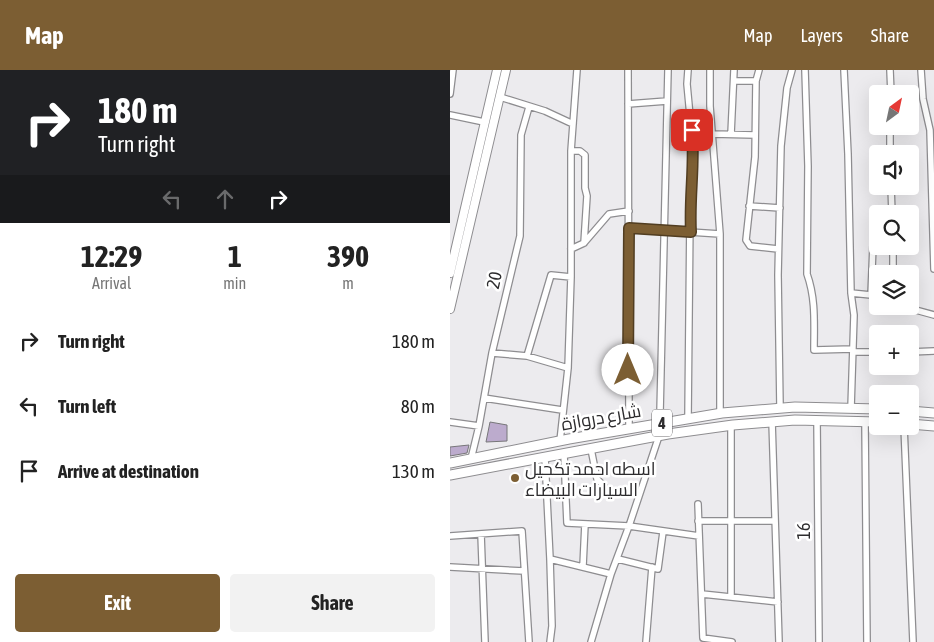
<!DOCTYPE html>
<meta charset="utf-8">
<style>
:root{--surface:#fff;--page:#f2f2f2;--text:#222;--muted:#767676;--accent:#7c5e33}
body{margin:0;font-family:"Asap Condensed",Cairo,sans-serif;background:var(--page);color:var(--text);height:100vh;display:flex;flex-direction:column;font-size:19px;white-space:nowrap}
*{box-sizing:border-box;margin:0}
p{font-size:16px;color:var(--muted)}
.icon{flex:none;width:28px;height:28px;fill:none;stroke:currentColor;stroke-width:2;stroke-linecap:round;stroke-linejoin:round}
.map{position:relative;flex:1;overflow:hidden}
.side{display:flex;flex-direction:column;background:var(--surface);width:450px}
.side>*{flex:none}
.top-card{background:#202124;color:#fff;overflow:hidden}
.needle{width:32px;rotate:33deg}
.tools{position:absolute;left:419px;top:15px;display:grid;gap:10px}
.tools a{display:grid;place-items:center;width:50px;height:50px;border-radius:5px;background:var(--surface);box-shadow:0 5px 20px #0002;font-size:25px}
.pin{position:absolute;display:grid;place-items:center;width:42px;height:42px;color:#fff;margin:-21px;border-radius:10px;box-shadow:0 2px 8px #0006}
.me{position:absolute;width:55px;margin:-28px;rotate:0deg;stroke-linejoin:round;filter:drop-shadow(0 0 4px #0008)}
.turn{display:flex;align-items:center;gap:18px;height:105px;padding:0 15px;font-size:22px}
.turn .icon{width:65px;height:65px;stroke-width:2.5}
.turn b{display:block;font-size:35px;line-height:42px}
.lanes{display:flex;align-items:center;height:48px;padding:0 15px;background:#0003;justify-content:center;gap:25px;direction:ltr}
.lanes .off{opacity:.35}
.eta{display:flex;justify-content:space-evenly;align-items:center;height:85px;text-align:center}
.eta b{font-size:30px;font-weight:700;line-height:35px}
.button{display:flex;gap:10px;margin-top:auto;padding:10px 15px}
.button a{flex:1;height:58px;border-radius:5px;background:var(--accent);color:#fff;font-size:20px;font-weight:700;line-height:58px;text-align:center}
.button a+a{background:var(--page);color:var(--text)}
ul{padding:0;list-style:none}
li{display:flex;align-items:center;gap:15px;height:65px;padding:0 15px}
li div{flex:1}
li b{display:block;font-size:19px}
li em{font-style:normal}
header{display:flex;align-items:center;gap:30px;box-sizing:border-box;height:70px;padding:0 25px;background:var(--accent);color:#fff}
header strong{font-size:24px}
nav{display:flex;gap:28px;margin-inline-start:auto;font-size:18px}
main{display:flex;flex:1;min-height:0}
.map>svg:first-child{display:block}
.building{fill:#bcabcd;stroke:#777679}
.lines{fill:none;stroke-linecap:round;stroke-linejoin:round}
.street-casing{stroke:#8e8d90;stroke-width:8}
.secondary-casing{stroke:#8e8d90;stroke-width:10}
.primary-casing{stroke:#8e8d90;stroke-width:11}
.street{stroke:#fff;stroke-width:5.5}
.secondary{stroke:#fff;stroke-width:8}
.primary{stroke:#fff;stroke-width:9}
.route-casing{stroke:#513d21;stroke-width:12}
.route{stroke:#7c5e33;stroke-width:9}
.poi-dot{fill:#7c5e33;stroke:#fff;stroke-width:2}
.labels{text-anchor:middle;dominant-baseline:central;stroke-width:5;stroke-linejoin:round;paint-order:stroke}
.shield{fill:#fff;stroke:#6c6b6d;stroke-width:1}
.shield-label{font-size:16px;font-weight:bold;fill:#2d2c2e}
.street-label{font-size:18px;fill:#2d2c2e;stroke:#fff}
.poi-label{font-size:18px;fill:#2d2c2e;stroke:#fff;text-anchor:start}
</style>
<header>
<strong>Map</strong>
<nav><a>Map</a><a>Layers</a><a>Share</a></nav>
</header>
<main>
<section class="side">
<div class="top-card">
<div class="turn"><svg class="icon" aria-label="right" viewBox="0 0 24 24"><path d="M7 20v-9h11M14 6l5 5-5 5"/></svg><div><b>180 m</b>Turn right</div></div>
<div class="lanes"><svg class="icon off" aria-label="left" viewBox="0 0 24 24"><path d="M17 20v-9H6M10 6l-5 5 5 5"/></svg><svg class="icon off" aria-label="ahead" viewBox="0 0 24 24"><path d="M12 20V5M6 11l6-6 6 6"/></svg><svg class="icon" aria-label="right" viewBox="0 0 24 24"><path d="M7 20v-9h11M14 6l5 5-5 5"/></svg></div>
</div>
<div class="eta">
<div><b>12:29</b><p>Arrival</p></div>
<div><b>1</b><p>min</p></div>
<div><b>390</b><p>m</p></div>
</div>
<ul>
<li><svg class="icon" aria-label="right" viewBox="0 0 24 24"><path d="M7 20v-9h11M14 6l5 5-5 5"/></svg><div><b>Turn right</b></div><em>180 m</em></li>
<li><svg class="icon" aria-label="left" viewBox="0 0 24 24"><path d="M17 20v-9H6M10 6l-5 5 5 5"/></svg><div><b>Turn left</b></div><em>80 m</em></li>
<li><svg class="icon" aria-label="arrive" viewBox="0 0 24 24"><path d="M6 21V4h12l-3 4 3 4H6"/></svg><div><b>Arrive at destination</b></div><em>130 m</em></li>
</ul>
<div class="button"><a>Exit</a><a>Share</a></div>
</section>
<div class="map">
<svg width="484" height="572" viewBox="0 0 484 572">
<rect width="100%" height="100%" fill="#ecebee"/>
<path class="building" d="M40 352 57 355V371L36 372Z
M19 375 17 383 0 386V377Z"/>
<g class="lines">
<g class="street-casing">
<path id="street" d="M178 0 179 359
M238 0 237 14 243 78 240 146 238 348
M260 0V36L270 164V343
M309 0 306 11 305 87 296 170 300 176 328 179
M355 0 358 96 357 204C366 229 364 254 364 280L403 279
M394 0 398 84 401 223 404 245 401 338
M440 0 441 24
M471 0 473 29 480 60 484 199
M284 11H306
M0 24 3 0
M50 27 95 41 123 54
M178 34 217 31
M0 45 34 52
M262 64 305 65
M281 64 284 0
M121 81H130L135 85V118L137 126 134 173
M440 84V56
M441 116 442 144
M299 136 330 138
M179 158 270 164
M443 176V204
M121 179 134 173 159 144 179 141
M401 223 421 225 428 228
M421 225 423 175
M451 236 484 245
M403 282H428
M460 282 484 281
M42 283 77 286 118 298
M77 286 101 205 121 207
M34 328 112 340
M330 337 328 205 331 76 337 18 342 0
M367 350 369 572
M322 351 329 572
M0 352 29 356
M415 352 417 572
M212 353 210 343 218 0
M281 355V527
M454 356 463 572
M110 371 118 298 121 207V81L127 0
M141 379 147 409 154 416
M114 384 117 453 179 456 249 466
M95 388 100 489 102 556 100 572
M21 389 29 356 42 283 70 166 71 65 79 37
M248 434 253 568 282 572
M248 451H324
M31 464 35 572
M0 466 72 461 79 572
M100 489 161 504
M168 489 208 499 213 462
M133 496 135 454
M0 497 74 501
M252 524 328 532
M141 572 161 504 179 456 209 366
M196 572 202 497"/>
</g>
<g class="secondary-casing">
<path id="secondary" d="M0 203 47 0
M0 239 56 0"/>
</g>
<g class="primary-casing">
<path id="primary" d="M460 341 484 343
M460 354 484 356
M0 393 119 369 272 343 345 337 428 339
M0 405 218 364 283 355 345 350 428 352"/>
</g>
<use href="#street" class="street"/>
<use href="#secondary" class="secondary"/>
<use href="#primary" class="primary"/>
</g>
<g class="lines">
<g class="route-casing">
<path id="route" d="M178 300 179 158 241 162C239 128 245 95 242 60"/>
</g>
<use href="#route" class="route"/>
</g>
<circle class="poi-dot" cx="65" cy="408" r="5"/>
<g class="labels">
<rect class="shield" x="202" y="339.5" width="20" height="27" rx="4"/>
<g class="shield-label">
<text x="212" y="353">4</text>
</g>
<g class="street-label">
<text transform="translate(44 210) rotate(-77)">20</text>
<text transform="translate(151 347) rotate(-10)">شارع دروازة</text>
<text transform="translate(353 461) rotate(-90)">16</text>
</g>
<g class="poi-label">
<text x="75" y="398">اسطه احمد تكحيل<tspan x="75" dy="21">السيارات البيضاء</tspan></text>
</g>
</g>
</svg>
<div class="tools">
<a><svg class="needle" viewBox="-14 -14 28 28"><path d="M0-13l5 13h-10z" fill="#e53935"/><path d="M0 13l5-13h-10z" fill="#767676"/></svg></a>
<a><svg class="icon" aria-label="sound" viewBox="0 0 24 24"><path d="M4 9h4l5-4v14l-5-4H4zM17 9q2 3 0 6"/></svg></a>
<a><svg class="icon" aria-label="search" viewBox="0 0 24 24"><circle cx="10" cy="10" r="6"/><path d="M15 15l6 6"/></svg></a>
<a><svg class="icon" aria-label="layers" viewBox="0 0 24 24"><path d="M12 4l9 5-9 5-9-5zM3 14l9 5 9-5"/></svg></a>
<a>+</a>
<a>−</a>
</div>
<div class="pin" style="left:242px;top:60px;background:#d93025"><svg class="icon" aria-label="arrive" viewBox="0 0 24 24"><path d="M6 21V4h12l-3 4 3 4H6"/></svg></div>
<svg class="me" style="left:178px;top:300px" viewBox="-20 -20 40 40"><circle r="19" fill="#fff"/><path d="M0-13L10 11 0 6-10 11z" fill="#7c5e33"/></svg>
</div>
</main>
